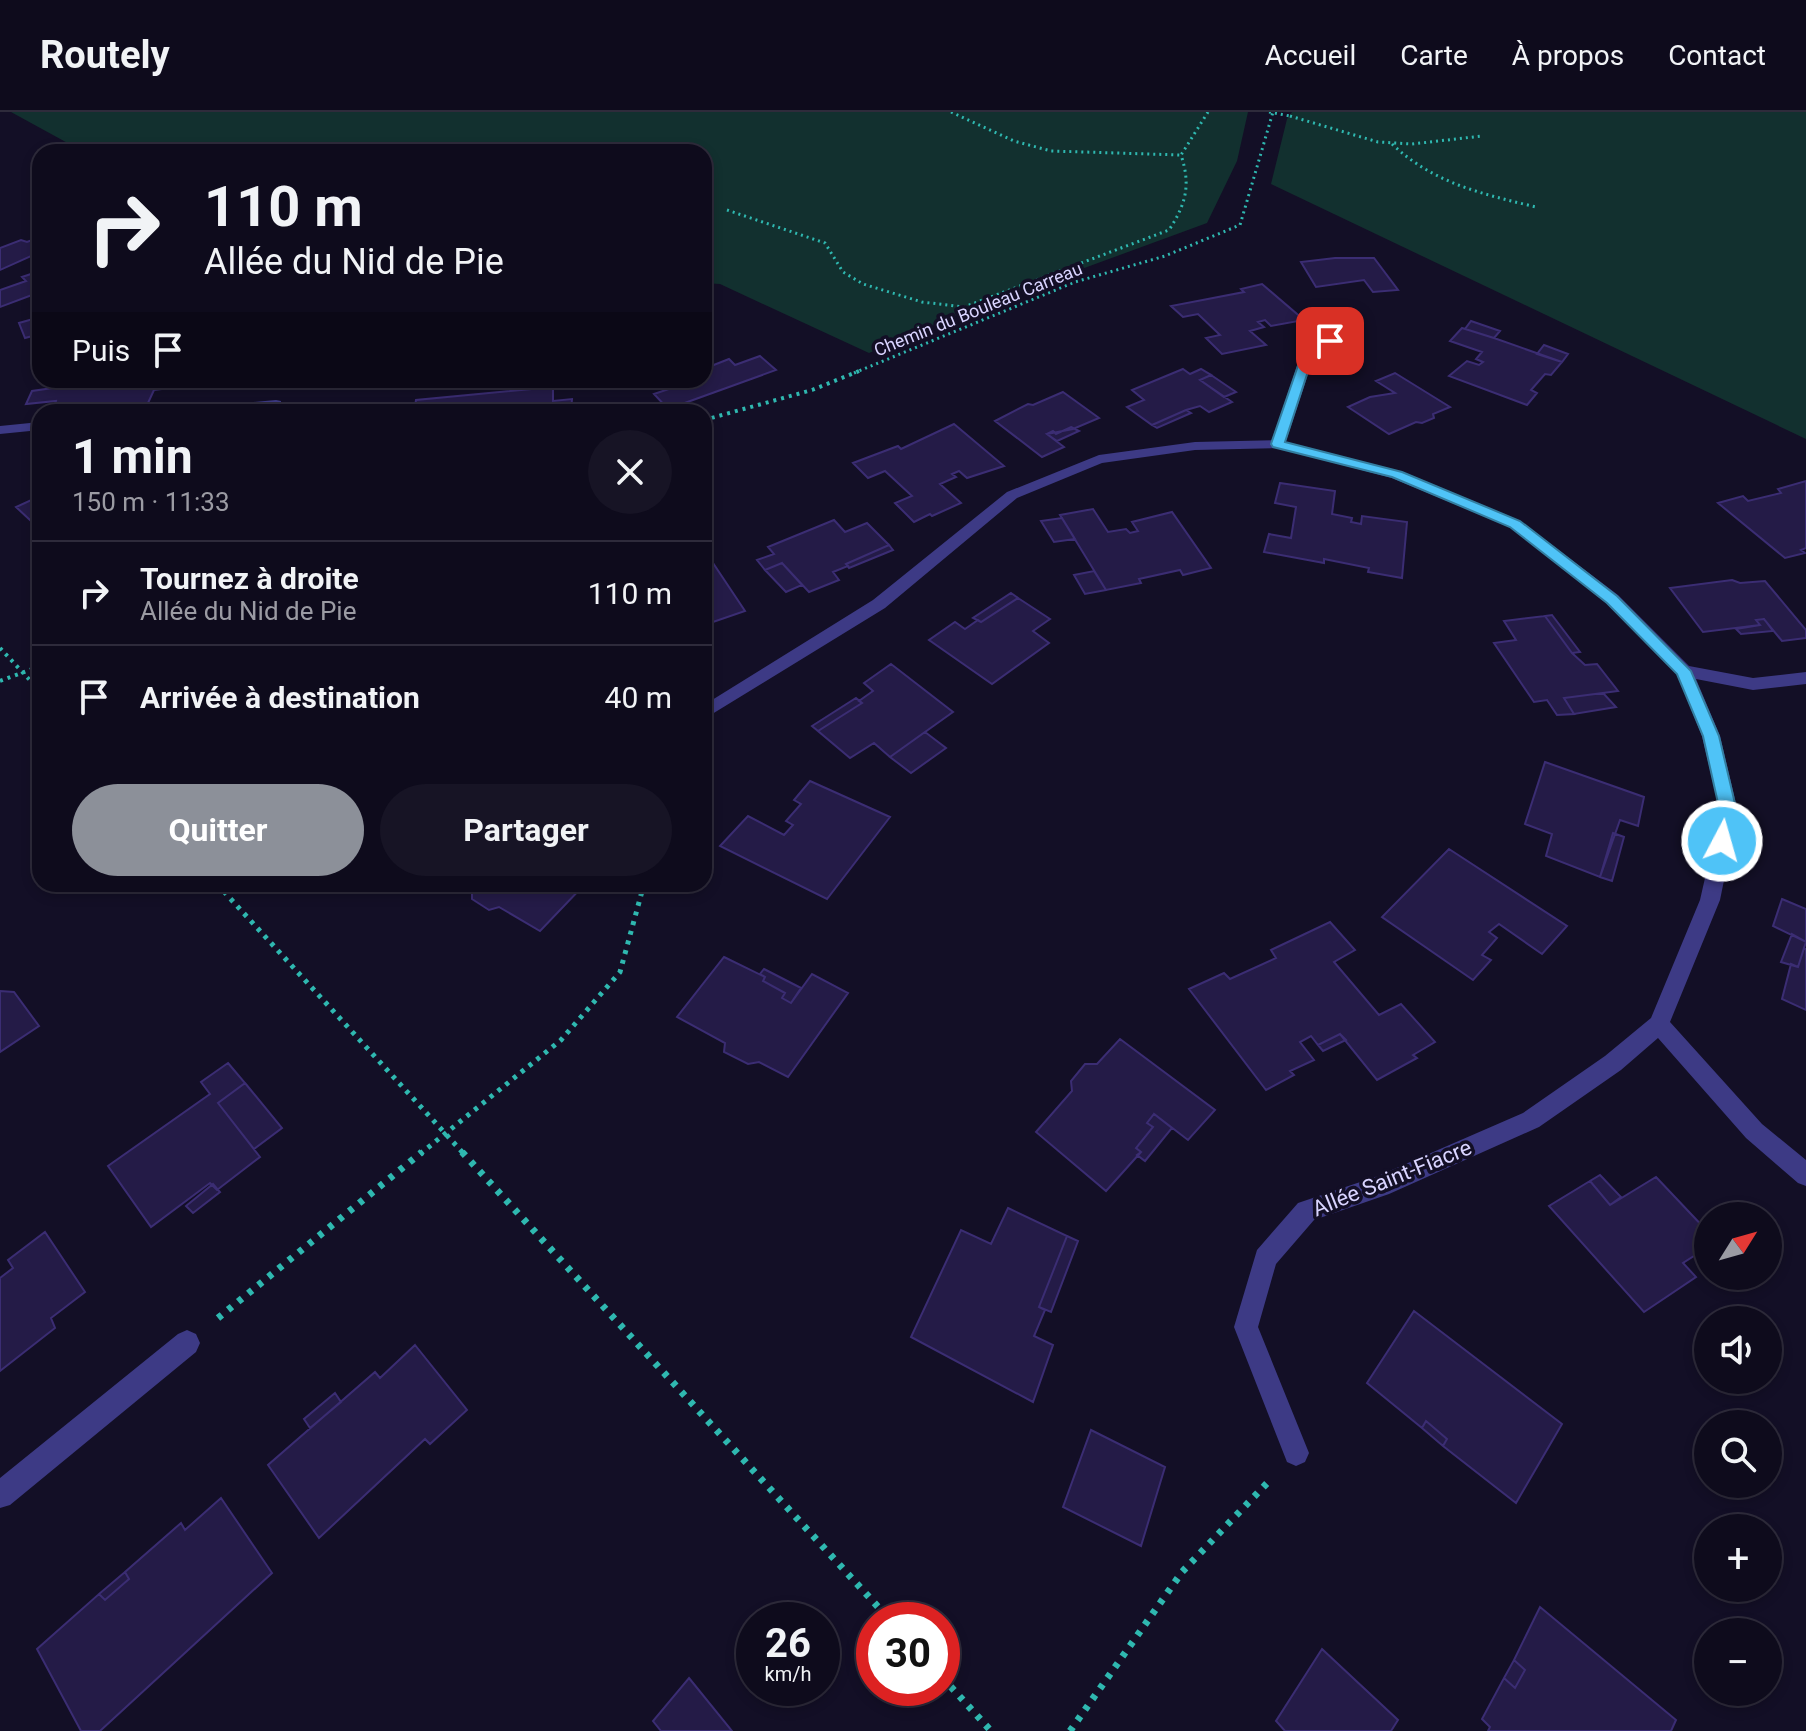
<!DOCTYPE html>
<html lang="fr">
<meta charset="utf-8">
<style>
:root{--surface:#0e0b1c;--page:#171425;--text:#f1f3f6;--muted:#9b9ba3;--line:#2e2b3b;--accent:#8c9099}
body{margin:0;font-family:Roboto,sans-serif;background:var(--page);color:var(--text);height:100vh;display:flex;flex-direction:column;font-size:30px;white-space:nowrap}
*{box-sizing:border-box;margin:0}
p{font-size:26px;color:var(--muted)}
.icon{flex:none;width:44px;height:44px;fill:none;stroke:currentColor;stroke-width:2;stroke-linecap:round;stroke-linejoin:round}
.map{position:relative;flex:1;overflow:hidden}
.details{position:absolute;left:32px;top:292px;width:680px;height:488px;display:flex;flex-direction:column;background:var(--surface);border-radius:24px;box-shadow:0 4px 12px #0003,0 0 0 2px var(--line)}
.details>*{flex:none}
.hud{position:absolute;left:32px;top:32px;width:680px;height:244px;border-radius:24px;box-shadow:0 4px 12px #0003,0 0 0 2px var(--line);background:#0e0b1c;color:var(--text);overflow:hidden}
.needle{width:52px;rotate:53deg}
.tools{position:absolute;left:1694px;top:1090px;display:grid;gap:16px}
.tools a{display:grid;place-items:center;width:88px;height:88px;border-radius:50%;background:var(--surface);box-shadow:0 4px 12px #0003,0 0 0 2px var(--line);font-size:40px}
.speed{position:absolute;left:736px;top:1490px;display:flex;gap:16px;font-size:40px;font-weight:700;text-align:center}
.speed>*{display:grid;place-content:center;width:104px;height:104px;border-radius:50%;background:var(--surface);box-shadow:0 4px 12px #0003,0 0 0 2px var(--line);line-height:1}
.speed small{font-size:20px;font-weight:400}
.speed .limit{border:12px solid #d22;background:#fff;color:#111}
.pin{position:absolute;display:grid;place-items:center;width:68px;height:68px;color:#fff;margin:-34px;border-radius:16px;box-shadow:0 4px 12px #0006}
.me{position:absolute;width:88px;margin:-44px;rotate:6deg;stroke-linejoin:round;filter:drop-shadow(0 0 6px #0008)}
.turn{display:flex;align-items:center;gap:28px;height:168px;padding:0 40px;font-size:36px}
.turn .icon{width:104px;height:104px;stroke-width:2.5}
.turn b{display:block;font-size:56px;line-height:68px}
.then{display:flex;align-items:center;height:76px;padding:0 40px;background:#0003;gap:16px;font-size:30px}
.round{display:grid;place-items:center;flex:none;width:84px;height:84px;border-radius:42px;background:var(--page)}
.overview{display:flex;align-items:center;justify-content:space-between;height:136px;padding:0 40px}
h1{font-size:48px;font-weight:700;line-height:60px}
.primary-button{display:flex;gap:16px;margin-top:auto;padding:16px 40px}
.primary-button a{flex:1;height:92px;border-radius:48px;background:var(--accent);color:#fff;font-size:32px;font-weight:700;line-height:92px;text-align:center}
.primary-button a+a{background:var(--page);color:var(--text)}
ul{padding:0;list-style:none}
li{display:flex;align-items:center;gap:24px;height:104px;padding:0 40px;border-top:2px solid var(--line)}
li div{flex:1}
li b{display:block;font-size:30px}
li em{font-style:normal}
header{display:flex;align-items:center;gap:48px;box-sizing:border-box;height:112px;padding:0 40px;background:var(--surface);border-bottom:2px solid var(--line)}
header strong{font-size:38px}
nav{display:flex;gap:44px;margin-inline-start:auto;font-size:28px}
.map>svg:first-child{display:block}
.green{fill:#12302f}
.building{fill:#241b47;stroke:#3b2d73;stroke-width:2}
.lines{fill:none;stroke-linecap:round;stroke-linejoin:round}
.path-far3{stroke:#2fb8b0;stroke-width:3;stroke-dasharray:2 4;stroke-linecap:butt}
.path-far2{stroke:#2fb8b0;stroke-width:4;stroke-dasharray:3 5;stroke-linecap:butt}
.path-far1{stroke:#2fb8b0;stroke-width:5;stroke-dasharray:4 6;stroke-linecap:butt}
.path{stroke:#2fb8b0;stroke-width:7;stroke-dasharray:5 8;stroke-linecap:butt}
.service{fill:#3d3a85;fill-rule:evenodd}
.minor{fill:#3d3a85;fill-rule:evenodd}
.path-bridge{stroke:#2fb8b0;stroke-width:3;stroke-dasharray:2 4;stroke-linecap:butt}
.route{fill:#4fc3f7;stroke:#337fa1;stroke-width:2}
.labels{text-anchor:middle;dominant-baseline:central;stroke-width:7;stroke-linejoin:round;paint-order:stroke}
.far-street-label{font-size:18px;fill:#d9d4ff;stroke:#130f26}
.street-label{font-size:22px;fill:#d9d4ff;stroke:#130f26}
</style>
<header>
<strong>Routely</strong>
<nav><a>Accueil</a><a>Carte</a><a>À propos</a><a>Contact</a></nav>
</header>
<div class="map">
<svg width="1806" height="1619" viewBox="0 0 1806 1619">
<rect width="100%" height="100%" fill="#130f26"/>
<path class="green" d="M11 0H1248L1237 49 1207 111 970 198 869 241 720 172 704 171V40H84Z
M1292 0H1806V327L1271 72 1287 7Z"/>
<path class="building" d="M40 125V140L0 158V136L21 128 27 130Z
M1335 146H1374L1398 178 1373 180 1364 168 1316 175 1301 150Z
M40 159V180L0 195V178L26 169 22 165Z
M1262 172 1304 208 1271 214 1265 208 1258 210 1264 215 1250 219 1266 233 1222 242 1206 226 1220 223 1198 202 1183 205 1171 194 1244 180 1241 177Z
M40 205V222L25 226 19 211Z
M1471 209 1500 219 1494 226 1465 217Z
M1462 216 1494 226 1562 250 1551 263 1545 262 1531 278 1537 281 1527 293 1449 264 1467 249 1479 253 1483 250 1476 247 1482 240 1450 229Z
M1544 233 1568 242 1562 250 1537 242Z
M760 244 776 258 668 297 654 282 684 272 679 268H704L706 256 729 247 735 253Z
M1183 257 1190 262 1201 257 1211 263 1200 268 1232 290 1209 300 1200 294 1186 298 1152 313 1127 295 1144 288 1132 278Z
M1395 261 1450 295 1433 302 1434 306 1422 311 1416 310 1389 322 1348 295 1370 285 1395 281 1376 269Z
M1211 263 1236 280 1224 285 1200 268Z
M104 268H172L169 276 154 278 148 291 53 300 56 289 26 292 32 279 95 270 93 275 101 274Z
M553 275V289L572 287 571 300H414L416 288Z
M1063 280 1099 306 1073 317 1047 322 1064 335 1042 345 995 309 1028 292 1033 293Z
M1186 298 1191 301 1157 316 1152 313Z
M954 312 1004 354 967 366 959 359 952 362 956 365 940 372 961 391 932 404 930 402 914 410 895 391 912 384 885 359 868 366 853 351 898 334 901 337Z
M1071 315 1079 319 1057 329 1047 322 1053 319 1056 322Z
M1806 369V436L1801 438 1805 441 1785 446 1718 391 1743 384 1748 389 1781 381 1778 377Z
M1280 371 1335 379 1332 402 1352 406 1351 410 1361 412 1362 404 1407 410 1402 466 1368 460 1369 456 1324 447V451L1264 440 1269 422 1291 426 1296 395 1275 391Z
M40 384V404L30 408 16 395Z
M1093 397 1108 420 1126 417 1130 421 1138 419 1132 410 1172 400 1211 456 1183 463 1180 458 1139 467 1141 471 1106 478 1060 403Z
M1062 406 1075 427 1054 430 1041 409Z
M834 408 845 420 867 411 889 433 846 452 848 454 833 460 839 468 809 480 782 451 765 458 757 448 774 442 768 435Z
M889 433 893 438 849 456 846 452Z
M705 439 745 499 710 511 704 502Z
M782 451 802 473 786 480 765 458Z
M1094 459 1106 478 1085 482 1074 463Z
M1732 468 1740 471 1765 469 1806 518V526L1782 529 1764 507 1756 508 1760 513 1703 520 1670 476Z
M1011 481 1018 486 981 510 973 506Z
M1018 486 1050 507 1033 519 1049 531 992 572 929 528 955 510 965 517 978 508 981 510Z
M1552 503 1580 540 1572 541 1545 504Z
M1545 504 1572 541 1585 553 1597 552 1618 579 1564 586 1574 602 1557 603 1547 588 1534 590 1494 531 1516 528 1504 509Z
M1764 507 1773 519 1741 522 1736 517 1760 513 1756 508Z
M891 552 953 600 890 645 874 631 850 646 818 619 862 591 859 589 873 579 864 571Z
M1603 581 1616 595 1574 602 1564 586Z
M856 586 862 591 818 619 812 614Z
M925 620 946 636 911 661 890 645Z
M1545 650 1644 685 1638 714 1620 708 1600 765 1546 744 1552 722 1525 712Z
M810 669 890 705 827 787 720 734 748 704 784 723 793 713 786 709 801 692 794 688Z
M1613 721 1624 725 1612 769 1600 765Z
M1449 737 1567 814 1542 842 1499 812 1489 820 1497 826 1482 843 1491 848 1473 868 1382 805Z
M458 772H585L540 819 499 795 489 798 472 787V781Z
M1782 787 1806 797V830L1773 814Z
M1330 810 1355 838 1334 850 1379 903 1401 892 1435 930 1413 943 1417 946 1377 968 1340 922 1318 933 1311 924 1300 930 1314 948 1290 959 1294 963 1266 978 1189 877 1224 861 1230 867 1276 846 1271 838Z
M1792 822 1806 830 1798 855 1781 850Z
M1804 836 1806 837V898L1782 887 1791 852 1798 855Z
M724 845 765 865 763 869 785 881 782 886 791 891 812 862 848 881 788 965 759 950 748 952 724 940 725 931 677 905Z
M764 857 801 876 791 891 782 886 785 881 763 869 765 865 760 862Z
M0 879 14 880 39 914 0 940Z
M1340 922 1346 928 1323 939 1318 933Z
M1120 927 1215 998 1188 1028 1154 1002 1147 1011 1153 1015 1136 1036 1141 1040 1106 1079 1036 1020 1072 979 1071 969 1085 952H1097Z
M228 951 245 971 218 991 260 1045 217 1078 210 1071 151 1115 108 1054 210 982 201 970Z
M245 971 282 1016 254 1037 218 991Z
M1154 1002 1172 1016 1145 1049 1137 1043 1141 1040 1136 1036 1153 1015 1147 1011Z
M1600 1063 1621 1085 1610 1093 1590 1069Z
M1656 1065 1708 1120V1135L1683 1151 1696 1165 1644 1200 1549 1094 1590 1069 1610 1093Z
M213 1072 220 1080 193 1101 186 1094Z
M1008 1096 1067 1124 1039 1195 1045 1198 1034 1224 1053 1233 1033 1290 911 1225 961 1118 991 1132Z
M45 1120 85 1180 51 1206 55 1216 0 1259V1166L13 1156 8 1148Z
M1067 1124 1078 1129 1051 1200 1039 1195Z
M1414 1199 1562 1312 1516 1391 1443 1334 1447 1327 1426 1309 1422 1316 1367 1271Z
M415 1233 467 1298 430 1332 425 1327 319 1426 268 1353 375 1260 380 1266Z
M335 1281 341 1290 310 1316 304 1307Z
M1426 1309 1447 1327 1443 1334 1422 1316Z
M1091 1318 1165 1355 1141 1434 1063 1395Z
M221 1386 272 1461 100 1619H81L37 1537 99 1482 105 1488 129 1467 125 1460 181 1411 185 1418Z
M125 1460 129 1467 105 1488 99 1482Z
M1540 1495 1676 1608 1671 1619H1488L1490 1615 1482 1607 1504 1566 1515 1576 1525 1558 1514 1548Z
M1322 1537 1398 1608 1391 1619H1285L1276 1609Z
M1514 1548 1525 1558 1515 1576 1504 1566Z
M689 1566 732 1619H661L653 1609Z"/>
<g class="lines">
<path class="path-far3" d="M951 0 1014 29 1051 39 1181 43
M1290 4 1378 30 1412 32 1482 24
M1392 32C1433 71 1482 82 1536 95
M727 98 825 131 843 160 863 172 922 190 964 195 1169 118C1186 92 1191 73 1181 43L1208 0
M854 261 1075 170 1165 144 1240 113 1273 0"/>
<path class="path-far2" d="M704 308 812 278 859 259
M0 536 40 579
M0 569 40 554"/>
<path class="path-far1" d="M217 772 464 1042
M420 1042 561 928 620 860 644 772"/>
<path class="path" d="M462 1040 890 1508
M218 1206 422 1040
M942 1565 991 1619
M1070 1619 1182 1460 1270 1368"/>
<path class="service" d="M1351 212 1357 216 1356 219 1314 244 1285 332 1278 336 1273 335 1271 332 1301 242Z"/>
<path class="minor" d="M276 288 281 289V295L235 300H183L190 296Z
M40 310V318L0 322V314Z
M1278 328 1402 360 1520 409 1618 483 1689 554 1753 566 1806 560V572L1753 578 1696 567 1720 624 1738 700 1720 788 1670 910 1762 1012 1806 1048V1074L1798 1071 1746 1026 1658 926 1621 958 1539 1015 1389 1082 1314 1108 1276 1152 1258 1215 1309 1341 1305 1350 1296 1354 1287 1350 1234 1215 1257 1138 1298 1091 1378 1064 1523 1001 1605 944 1651 906 1700 788 1720 700 1702 624 1677 562 1606 491 1510 415 1392 366 1278 336 1195 338 1102 351 1017 386 885 496 704 607V593L873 488 1007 380 1099 343 1195 330Z
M187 1218 196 1222 200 1231 196 1240 10 1393 0 1396V1366L178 1222Z"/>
<path class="path-bridge" d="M1269 0 1290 4"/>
</g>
<path class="route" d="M1326 226 1336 229 1313 244 1285 330 1402 360 1520 409 1617 484 1691 559 1719 624 1737 700 1729 734H1716L1714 729 1720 700 1703 624 1677 562 1607 491 1510 415 1392 365 1273 335 1271 332 1302 242Z"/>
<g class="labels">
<g class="far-street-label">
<text transform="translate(978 197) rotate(-22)">Chemin du Bouleau Carreau</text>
</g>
<g class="street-label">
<text transform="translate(1392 1066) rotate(-22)">Allée Saint-Fiacre</text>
</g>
</g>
</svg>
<div class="tools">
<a><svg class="needle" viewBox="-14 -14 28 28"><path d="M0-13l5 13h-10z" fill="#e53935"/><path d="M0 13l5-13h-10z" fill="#9b9ba3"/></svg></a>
<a><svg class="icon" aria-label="sound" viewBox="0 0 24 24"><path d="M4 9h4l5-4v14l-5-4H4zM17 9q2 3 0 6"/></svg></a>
<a><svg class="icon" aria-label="search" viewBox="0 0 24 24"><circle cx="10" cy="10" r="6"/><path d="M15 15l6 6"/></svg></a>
<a>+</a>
<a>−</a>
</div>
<div class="speed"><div>26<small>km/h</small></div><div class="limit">30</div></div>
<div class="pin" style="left:1330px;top:229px;background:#d93025"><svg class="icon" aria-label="arrive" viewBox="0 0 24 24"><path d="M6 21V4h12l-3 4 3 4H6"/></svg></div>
<svg class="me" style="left:1722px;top:729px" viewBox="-20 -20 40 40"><circle r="17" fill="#4fc3f7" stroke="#fff" stroke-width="3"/><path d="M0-11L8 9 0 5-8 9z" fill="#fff"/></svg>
<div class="hud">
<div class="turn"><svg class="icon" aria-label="right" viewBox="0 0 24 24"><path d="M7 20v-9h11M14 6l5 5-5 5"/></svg><div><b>110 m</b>Allée du Nid de Pie</div></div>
<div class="then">Puis<svg class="icon" aria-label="arrive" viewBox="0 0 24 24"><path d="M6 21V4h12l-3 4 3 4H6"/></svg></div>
</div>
<section class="details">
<div class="overview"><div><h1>1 min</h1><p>150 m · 11:33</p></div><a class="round"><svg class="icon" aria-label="close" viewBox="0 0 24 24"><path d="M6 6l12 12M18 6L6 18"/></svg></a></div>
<ul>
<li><svg class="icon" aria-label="right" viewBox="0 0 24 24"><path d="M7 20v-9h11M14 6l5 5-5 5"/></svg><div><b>Tournez à droite</b><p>Allée du Nid de Pie</p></div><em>110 m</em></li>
<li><svg class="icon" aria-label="arrive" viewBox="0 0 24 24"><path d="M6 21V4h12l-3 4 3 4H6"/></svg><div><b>Arrivée à destination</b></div><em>40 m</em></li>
</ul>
<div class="primary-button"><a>Quitter</a><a>Partager</a></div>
</section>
</div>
